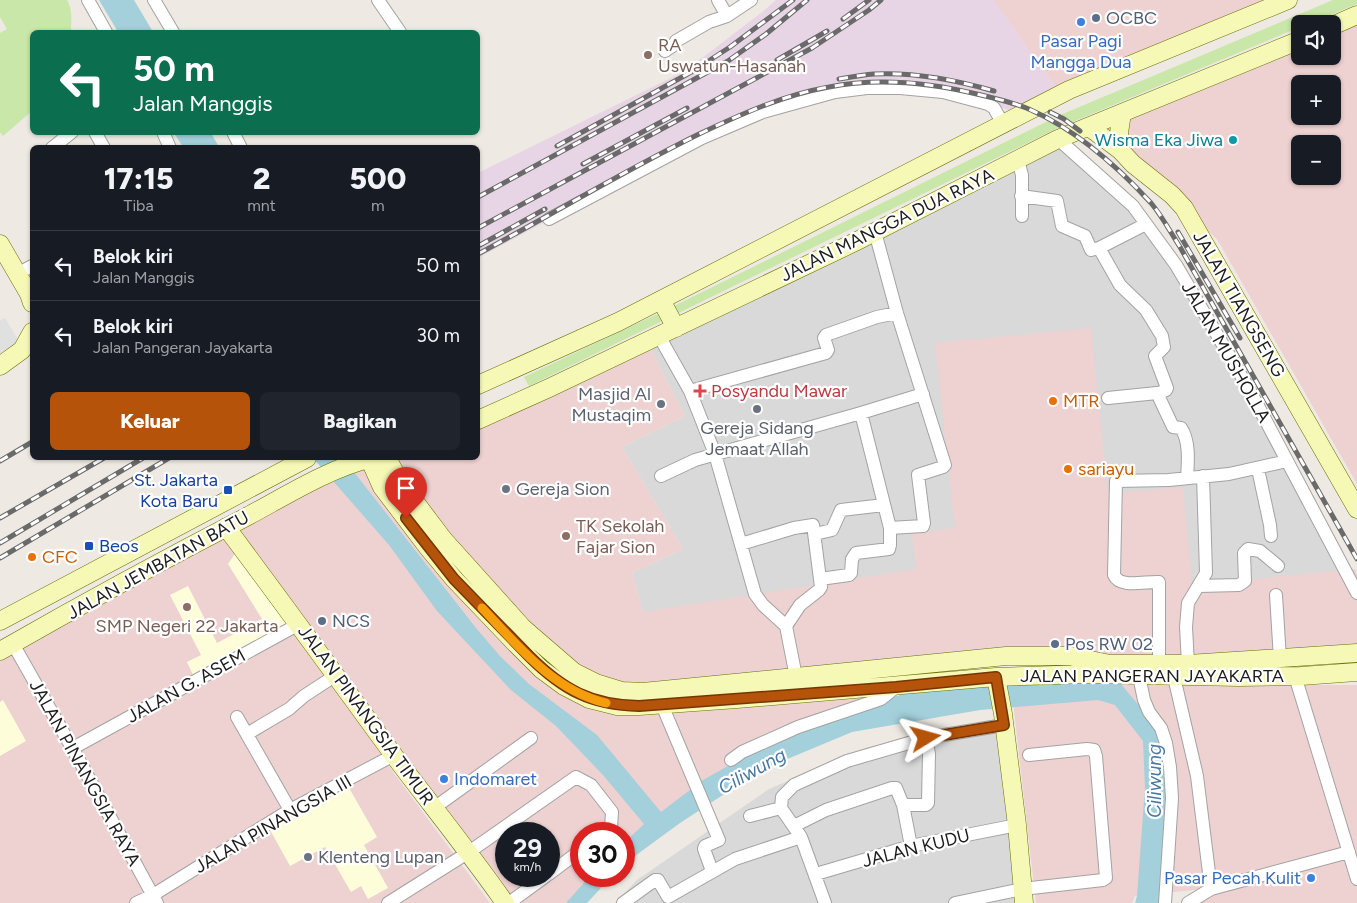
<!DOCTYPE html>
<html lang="id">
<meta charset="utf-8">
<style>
:root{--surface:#171b24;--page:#20242c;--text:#f1f3f6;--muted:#9ea1a6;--line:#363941;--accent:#b45309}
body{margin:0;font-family:Figtree,sans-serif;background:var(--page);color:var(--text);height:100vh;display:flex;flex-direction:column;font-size:19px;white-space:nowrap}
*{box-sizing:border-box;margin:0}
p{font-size:16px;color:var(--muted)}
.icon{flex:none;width:28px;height:28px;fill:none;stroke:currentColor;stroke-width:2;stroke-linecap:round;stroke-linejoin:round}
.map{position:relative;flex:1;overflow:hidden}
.side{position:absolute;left:30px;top:145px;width:450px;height:315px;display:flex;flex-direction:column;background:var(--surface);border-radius:8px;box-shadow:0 1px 4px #0004}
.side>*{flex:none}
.banner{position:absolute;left:30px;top:30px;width:450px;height:105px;border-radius:8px;box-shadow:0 1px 4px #0004;background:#0b6e4f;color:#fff;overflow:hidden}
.controls{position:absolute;left:1291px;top:15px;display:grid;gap:10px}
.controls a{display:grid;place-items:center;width:50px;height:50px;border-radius:8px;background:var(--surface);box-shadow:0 1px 4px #0004;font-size:25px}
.speed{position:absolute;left:495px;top:822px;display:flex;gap:10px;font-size:25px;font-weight:700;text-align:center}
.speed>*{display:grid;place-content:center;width:65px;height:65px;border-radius:50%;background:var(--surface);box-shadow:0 1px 4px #0004;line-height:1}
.speed small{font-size:12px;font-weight:400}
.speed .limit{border:8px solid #d22;background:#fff;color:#111}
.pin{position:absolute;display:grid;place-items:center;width:42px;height:42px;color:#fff;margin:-51px -21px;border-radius:50% 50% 50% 0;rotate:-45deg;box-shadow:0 0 5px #0007}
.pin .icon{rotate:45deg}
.me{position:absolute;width:55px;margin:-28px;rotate:82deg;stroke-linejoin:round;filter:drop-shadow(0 0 4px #0008)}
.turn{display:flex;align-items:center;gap:18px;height:105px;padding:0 20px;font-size:22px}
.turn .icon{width:65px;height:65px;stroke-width:2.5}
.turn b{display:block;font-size:35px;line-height:42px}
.eta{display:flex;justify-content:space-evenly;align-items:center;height:85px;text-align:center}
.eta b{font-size:30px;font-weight:800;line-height:35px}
.cta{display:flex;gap:10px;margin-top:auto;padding:10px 20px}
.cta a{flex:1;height:58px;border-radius:8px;background:var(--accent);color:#fff;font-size:20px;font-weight:800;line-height:58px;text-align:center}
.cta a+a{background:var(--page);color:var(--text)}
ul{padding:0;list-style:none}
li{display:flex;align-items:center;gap:15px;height:70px;padding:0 20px;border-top:1px solid var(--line)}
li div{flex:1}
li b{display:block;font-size:19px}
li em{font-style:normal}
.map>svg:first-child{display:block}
.residential{fill:#dad9d9}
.commercial{fill:#eed1d1;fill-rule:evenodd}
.industrial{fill:#e7d4e4}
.education{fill:#fefdda}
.grass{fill:#c9e7a8}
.parking{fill:#e0e0e0}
.water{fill:#a3d0db}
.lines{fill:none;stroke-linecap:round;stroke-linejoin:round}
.street-casing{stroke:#a3a3a3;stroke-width:14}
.secondary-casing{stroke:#687007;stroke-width:19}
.street{stroke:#fff;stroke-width:12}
.secondary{stroke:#f6f8b6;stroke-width:18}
.rail-casing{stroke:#6a6a6a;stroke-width:5}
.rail{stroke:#fff;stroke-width:3;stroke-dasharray:9;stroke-linecap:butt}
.route-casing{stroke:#753606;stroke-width:12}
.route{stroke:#b45309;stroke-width:9}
.slow{stroke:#f59e0b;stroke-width:9}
.service-dot{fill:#5c6f8a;stroke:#fff;stroke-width:2}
.shop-dot{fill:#3f7fe0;stroke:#fff;stroke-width:2}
.education-dot{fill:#8d6e63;stroke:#fff;stroke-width:2}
.culture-dot{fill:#0f9aa8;stroke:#fff;stroke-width:2}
.health-dot{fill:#e0444e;stroke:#fff;stroke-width:2}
.food-dot{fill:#e8710a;stroke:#fff;stroke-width:2}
.worship-dot{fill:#6b7280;stroke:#fff;stroke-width:2}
.transit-dot{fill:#1a4fb4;stroke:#fff;stroke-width:2}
.labels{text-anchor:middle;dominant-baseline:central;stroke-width:4.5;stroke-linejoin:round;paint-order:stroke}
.service-label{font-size:18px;fill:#4e5e75;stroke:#fff;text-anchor:start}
.shop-label{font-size:18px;fill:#366cbe;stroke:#fff}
.education-label{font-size:18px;fill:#785e54;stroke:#fff;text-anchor:start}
.culture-label{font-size:18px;fill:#0d838f;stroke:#fff;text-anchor:end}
.street-label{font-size:18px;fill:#1c1c1c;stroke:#fff}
.health-label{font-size:18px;fill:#be3a42;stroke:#fff;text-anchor:start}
.worship-label{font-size:18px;fill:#5b616d;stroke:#fff;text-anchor:start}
.food-label{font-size:18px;fill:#c56008;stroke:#fff;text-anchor:start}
.transit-label{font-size:18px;fill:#164399;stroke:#fff;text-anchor:end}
.water-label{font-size:19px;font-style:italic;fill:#4878a1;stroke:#fff}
</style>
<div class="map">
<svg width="1357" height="903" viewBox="0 0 1357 903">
<rect width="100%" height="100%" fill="#eee9e2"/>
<path class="residential" d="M1058 139 1103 179 1176 265 1357 591 1071 656 665 690 632 573 683 549 622 447 685 416 647 342Z
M999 731 1021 903H615L637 880 769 789 868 747Z"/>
<path class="commercial" d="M993 0H1272L1060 93Z
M1357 15V484L1217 239 1089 126 1300 39V56H1332L1333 25ZM1300 84H1332V116H1300ZM1300 144H1332V176H1300Z
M1091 328 1108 494 1183 487 1192 585 1355 569 1357 575V653L1223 662 1071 656 643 692 596 683 523 628 387 458H478V419L647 342 685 416 622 447 683 549 632 573 643 612 916 569 912 534 955 528 935 343Z
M369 458 382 487 564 686 896 687 624 844V834H581V876H590L567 903H503L237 544 393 772 490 903H0V651ZM506 834H549V876H506Z
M1093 681 1290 685H1357V903H1200V900L1270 877 1233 886 1135 896 1132 903H1036L1011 684Z"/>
<path class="industrial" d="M776 0H993L1060 93 1015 113 990 102 881 86 764 108 617 183 478 258V173L685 71 761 13Z"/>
<path class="education" d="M236 552 288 623 281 630 194 677 187 662 201 655 170 595 188 586 217 643 262 619 228 564Z
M3 700 26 741 0 756V702Z
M348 786 377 837 364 845 388 888 368 899 361 886 351 892 325 847 290 866 270 830Z"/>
<path class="grass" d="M0 0H67C73 10 71 21 71 32H32V111L3 136 0 132V33L7 29 0 17Z
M1333 0H1357V4L1308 24H1300V27L1070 123 1058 116Z
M1050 120 1062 126 529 386 524 377 666 310Z"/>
<path class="parking" d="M5 318 20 343 0 354V320Z"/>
<path class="water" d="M99 0H134L153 32H118Z
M174 133H211L219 147H183Z
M313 458H343L476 628 500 656 529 684 597 735 661 812 703 780 787 733 909 692 1109 676 1120 683 1147 715 1162 740 1168 774 1160 903H1135L1137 896 1145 787 1143 741 1115 705 1098 700 980 710 852 732 761 770 680 823 624 864V843L644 824 603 775 556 726 511 690 437 611 389 545Z
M590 876H612L587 903H566Z"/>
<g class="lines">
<g class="street-casing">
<path id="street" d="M88 0 106 32
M154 0 173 32
M378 0 400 32
M718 0 727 16
M665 51 674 45 676 41 709 22 727 16 751 0
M95 132 104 148
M163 132 170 148
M233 132 241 148
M1058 139 1133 206 1176 265 1249 389 1357 593
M52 148 72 132
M1018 160 1022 175V216
M1021 196 1057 201 1062 226 1085 236 1091 250 1099 248 1120 285 1146 310 1162 336 1164 347 1155 356 1167 388 1166 390 1157 394
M549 219 702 138 763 112 835 92 867 88H900L943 92 988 104 994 108 1003 124
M1099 248 1146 224
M17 274 32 266
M659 336 690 391 715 454 755 594 763 605 786 626 796 677
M690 391 826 353 828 350 824 338 826 335 877 317 897 313
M1108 398 1157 393 1173 427 1181 428C1190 441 1188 463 1187 478
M861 413 890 528
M1258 469 1270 525 1271 536
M661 476 695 460 861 413 923 394
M815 534 832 530 841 510 884 505
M741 544 794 528 813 525 821 587 819 590 800 605 786 626
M820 579 849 575 851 573 852 559 856 553 889 549 890 545V528L923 526 924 523 918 475 943 467 945 465 897 313 875 232
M1199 586 1239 585 1245 581 1244 553 1248 549 1260 551 1278 566
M1276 595 1280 659
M13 644 79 760 157 903
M1159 664V582C1146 581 1120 589 1114 575L1116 481 1169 480 1229 474 1287 461
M1188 664 1186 627 1188 603 1206 573 1203 476
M1139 676 1144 700 1149 712 1161 728 1166 743 1170 767 1172 798 1165 903
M1295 676 1357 879
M1174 677 1197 776 1211 889
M662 705 719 840 705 846 704 849 712 871
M237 717 290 810
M247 734 289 709 304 696 336 675
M73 748 299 624
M731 760 742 752 798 727 881 699 896 687
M434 808 531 738
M750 816 781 808
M794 826 826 810 892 788H896L903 805
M911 846 903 805H926L928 803 929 754 926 738
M549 874 581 850
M816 874 911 846 1017 825
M136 903 153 895 290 810 394 755
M388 903 469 852 576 777 591 785 612 812 611 828 602 834
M509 903 546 876
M623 903 655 880H658L668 897 735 859 801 837
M825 903 801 837 781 808 782 797 794 785 847 761 926 738 1004 725
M955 903 1022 889 1103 880 1106 878 1096 756 1094 750 1087 749 1029 755
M1188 903 1211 889 1349 852"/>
</g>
<g class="secondary-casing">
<path id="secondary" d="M1332 26 1357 15
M1089 127 1120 150 1133 164 1172 195 1184 208 1357 509
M1120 150 1119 133 1122 113
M0 244 29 294 32 303
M661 300 676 328
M0 366 22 350 32 332
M478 385 618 322 1069 90 1288 0
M478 420 549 388 855 242 1058 139 1300 40
M369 458 382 487 429 549 454 579 516 644 541 669 564 686 589 699 617 706H639L737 699 996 677 1088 674 1239 677 1301 676 1357 672
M387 458 400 482 443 539 523 628 574 672 596 683 622 691 643 692 1006 656H1071L1110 664H1188L1357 653
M226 527C283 603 339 680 395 757 432 806 470 853 505 903
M0 621 307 458
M0 651C82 604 165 559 248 516 287 495 330 468 372 458
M996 677 1003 714 1017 825 1024 903"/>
</g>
<use href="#street" class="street"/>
<use href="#secondary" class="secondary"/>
<g class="rail-casing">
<path id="rail" d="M843 19 869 0
M777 60 827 31
M839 79C851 77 862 75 874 74 914 72 956 80 994 91
M1050 112 1064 119 1080 131
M557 146 693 71 730 47 793 0
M583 164 687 108
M478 197 728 61 766 34 807 0
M478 228 812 48 869 10 881 0
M1178 232 1240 338
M480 245 545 209
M478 254C551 215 622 172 697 135 739 115 783 95 829 87 879 77 932 83 981 95 998 99 1015 103 1031 110 1076 130 1118 167 1151 203 1162 216 1171 233 1180 247L1357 559
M0 461 32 442
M0 518 104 458
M0 543 143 458
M0 558 169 458"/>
</g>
<use href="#rail" class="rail"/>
</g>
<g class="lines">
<g class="route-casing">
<path id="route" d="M406 518 454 579 529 656C563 690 591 705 639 706L896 687 996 677 1004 725 926 738"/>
</g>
<use href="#route" class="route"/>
<path class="slow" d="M482 608C518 646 553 690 606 703"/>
</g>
<g class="service-dot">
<circle cx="1096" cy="18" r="5"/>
<circle cx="322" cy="621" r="5"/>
<circle cx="1055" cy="644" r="5"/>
</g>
<g class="shop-dot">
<circle cx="1081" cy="22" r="5"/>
<circle cx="444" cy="779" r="5"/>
<circle cx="1311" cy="878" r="5"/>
</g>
<g class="education-dot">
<circle cx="648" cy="55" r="5"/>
<circle cx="566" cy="536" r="5"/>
<circle cx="187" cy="607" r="5"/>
</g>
<circle class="culture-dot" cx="1233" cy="140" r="5"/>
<path class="health-dot" d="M697.5 383.5h5v5h5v5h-5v5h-5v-5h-5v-5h5z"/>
<g class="food-dot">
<circle cx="1053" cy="401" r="5"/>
<circle cx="1068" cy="469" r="5"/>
<circle cx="32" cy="557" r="5"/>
</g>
<g class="worship-dot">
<circle cx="661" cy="404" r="5"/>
<circle cx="757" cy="409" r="5"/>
<circle cx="506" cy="489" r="5"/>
<circle cx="308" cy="857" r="5"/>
</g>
<g class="transit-dot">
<rect x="223" y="485" width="10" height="10" rx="2.5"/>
<rect x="84" y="541" width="10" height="10" rx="2.5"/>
</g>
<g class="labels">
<g class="service-label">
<text x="1106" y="18">OCBC</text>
<text x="332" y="621">NCS</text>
<text x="1065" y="644">Pos RW 02</text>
</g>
<g class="shop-label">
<text x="1081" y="41">Pasar Pagi<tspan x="1081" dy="21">Mangga Dua</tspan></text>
<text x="454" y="779" text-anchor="start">Indomaret</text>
<text x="1301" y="878" text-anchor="end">Pasar Pecah Kulit</text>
</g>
<g class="education-label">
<text x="658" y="45">RA<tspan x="658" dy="21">Uswatun-Hasanah</tspan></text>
<text x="576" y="526">TK Sekolah<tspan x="576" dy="21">Fajar Sion</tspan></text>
<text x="187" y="626" text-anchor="middle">SMP Negeri 22 Jakarta</text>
</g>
<g class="culture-label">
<text x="1223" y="140">Wisma Eka Jiwa</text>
</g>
<g class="street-label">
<text transform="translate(887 225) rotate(-26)">JALAN MANGGA DUA RAYA</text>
<text transform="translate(1239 304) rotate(60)">JALAN TIANGSENG</text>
<text transform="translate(1226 352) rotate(60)">JALAN MUSHOLLA</text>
<text transform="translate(158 565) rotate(-29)">JALAN JEMBATAN BATU</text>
<text x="1152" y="676">JALAN PANGERAN JAYAKARTA</text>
<text transform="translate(186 686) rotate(-29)">JALAN G. ASEM</text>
<text transform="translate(366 715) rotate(54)">JALAN PINANGSIA TIMUR</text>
<text transform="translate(85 773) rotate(61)">JALAN PINANGSIA RAYA</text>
<text transform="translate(273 824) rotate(-30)">JALAN PINANGSIA III</text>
<text transform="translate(916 848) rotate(-14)">JALAN KUDU</text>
</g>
<g class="health-label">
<text x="711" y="391">Posyandu Mawar</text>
</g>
<g class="worship-label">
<text x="651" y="394" text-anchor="end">Masjid Al<tspan x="651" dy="21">Mustaqim</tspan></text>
<text x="757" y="428" text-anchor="middle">Gereja Sidang<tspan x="757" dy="21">Jemaat Allah</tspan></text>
<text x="516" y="489">Gereja Sion</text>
<text x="318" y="857">Klenteng Lupan</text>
</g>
<g class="food-label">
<text x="1063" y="401">MTR</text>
<text x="1078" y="469">sariayu</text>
<text x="42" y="557">CFC</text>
</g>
<g class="transit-label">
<text x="218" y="480">St. Jakarta<tspan x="218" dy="21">Kota Baru</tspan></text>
<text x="99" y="546" text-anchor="start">Beos</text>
</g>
<g class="water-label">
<text transform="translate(752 771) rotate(-29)">Ciliwung</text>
<text transform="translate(1154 781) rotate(-90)">Ciliwung</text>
</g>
</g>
</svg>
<div class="controls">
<a><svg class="icon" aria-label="sound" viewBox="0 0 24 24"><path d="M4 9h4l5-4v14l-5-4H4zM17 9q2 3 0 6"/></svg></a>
<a>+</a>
<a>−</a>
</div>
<div class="speed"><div>29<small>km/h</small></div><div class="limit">30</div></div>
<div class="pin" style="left:406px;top:518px;background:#d93025"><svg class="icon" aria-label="arrive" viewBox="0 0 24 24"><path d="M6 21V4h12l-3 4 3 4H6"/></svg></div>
<svg class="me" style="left:926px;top:738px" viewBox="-20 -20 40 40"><path d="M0-17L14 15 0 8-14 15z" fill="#b45309" stroke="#fff" stroke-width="4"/></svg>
<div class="banner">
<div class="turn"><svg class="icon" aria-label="left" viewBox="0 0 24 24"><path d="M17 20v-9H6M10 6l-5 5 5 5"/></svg><div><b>50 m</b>Jalan Manggis</div></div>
</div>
<section class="side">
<div class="eta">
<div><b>17:15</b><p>Tiba</p></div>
<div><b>2</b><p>mnt</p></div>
<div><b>500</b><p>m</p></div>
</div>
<ul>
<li><svg class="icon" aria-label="left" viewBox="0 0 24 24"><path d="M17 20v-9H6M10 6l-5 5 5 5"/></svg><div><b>Belok kiri</b><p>Jalan Manggis</p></div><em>50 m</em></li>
<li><svg class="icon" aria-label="left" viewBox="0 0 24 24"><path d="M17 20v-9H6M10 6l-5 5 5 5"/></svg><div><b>Belok kiri</b><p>Jalan Pangeran Jayakarta</p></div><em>30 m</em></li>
</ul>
<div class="cta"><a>Keluar</a><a>Bagikan</a></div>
</section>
</div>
